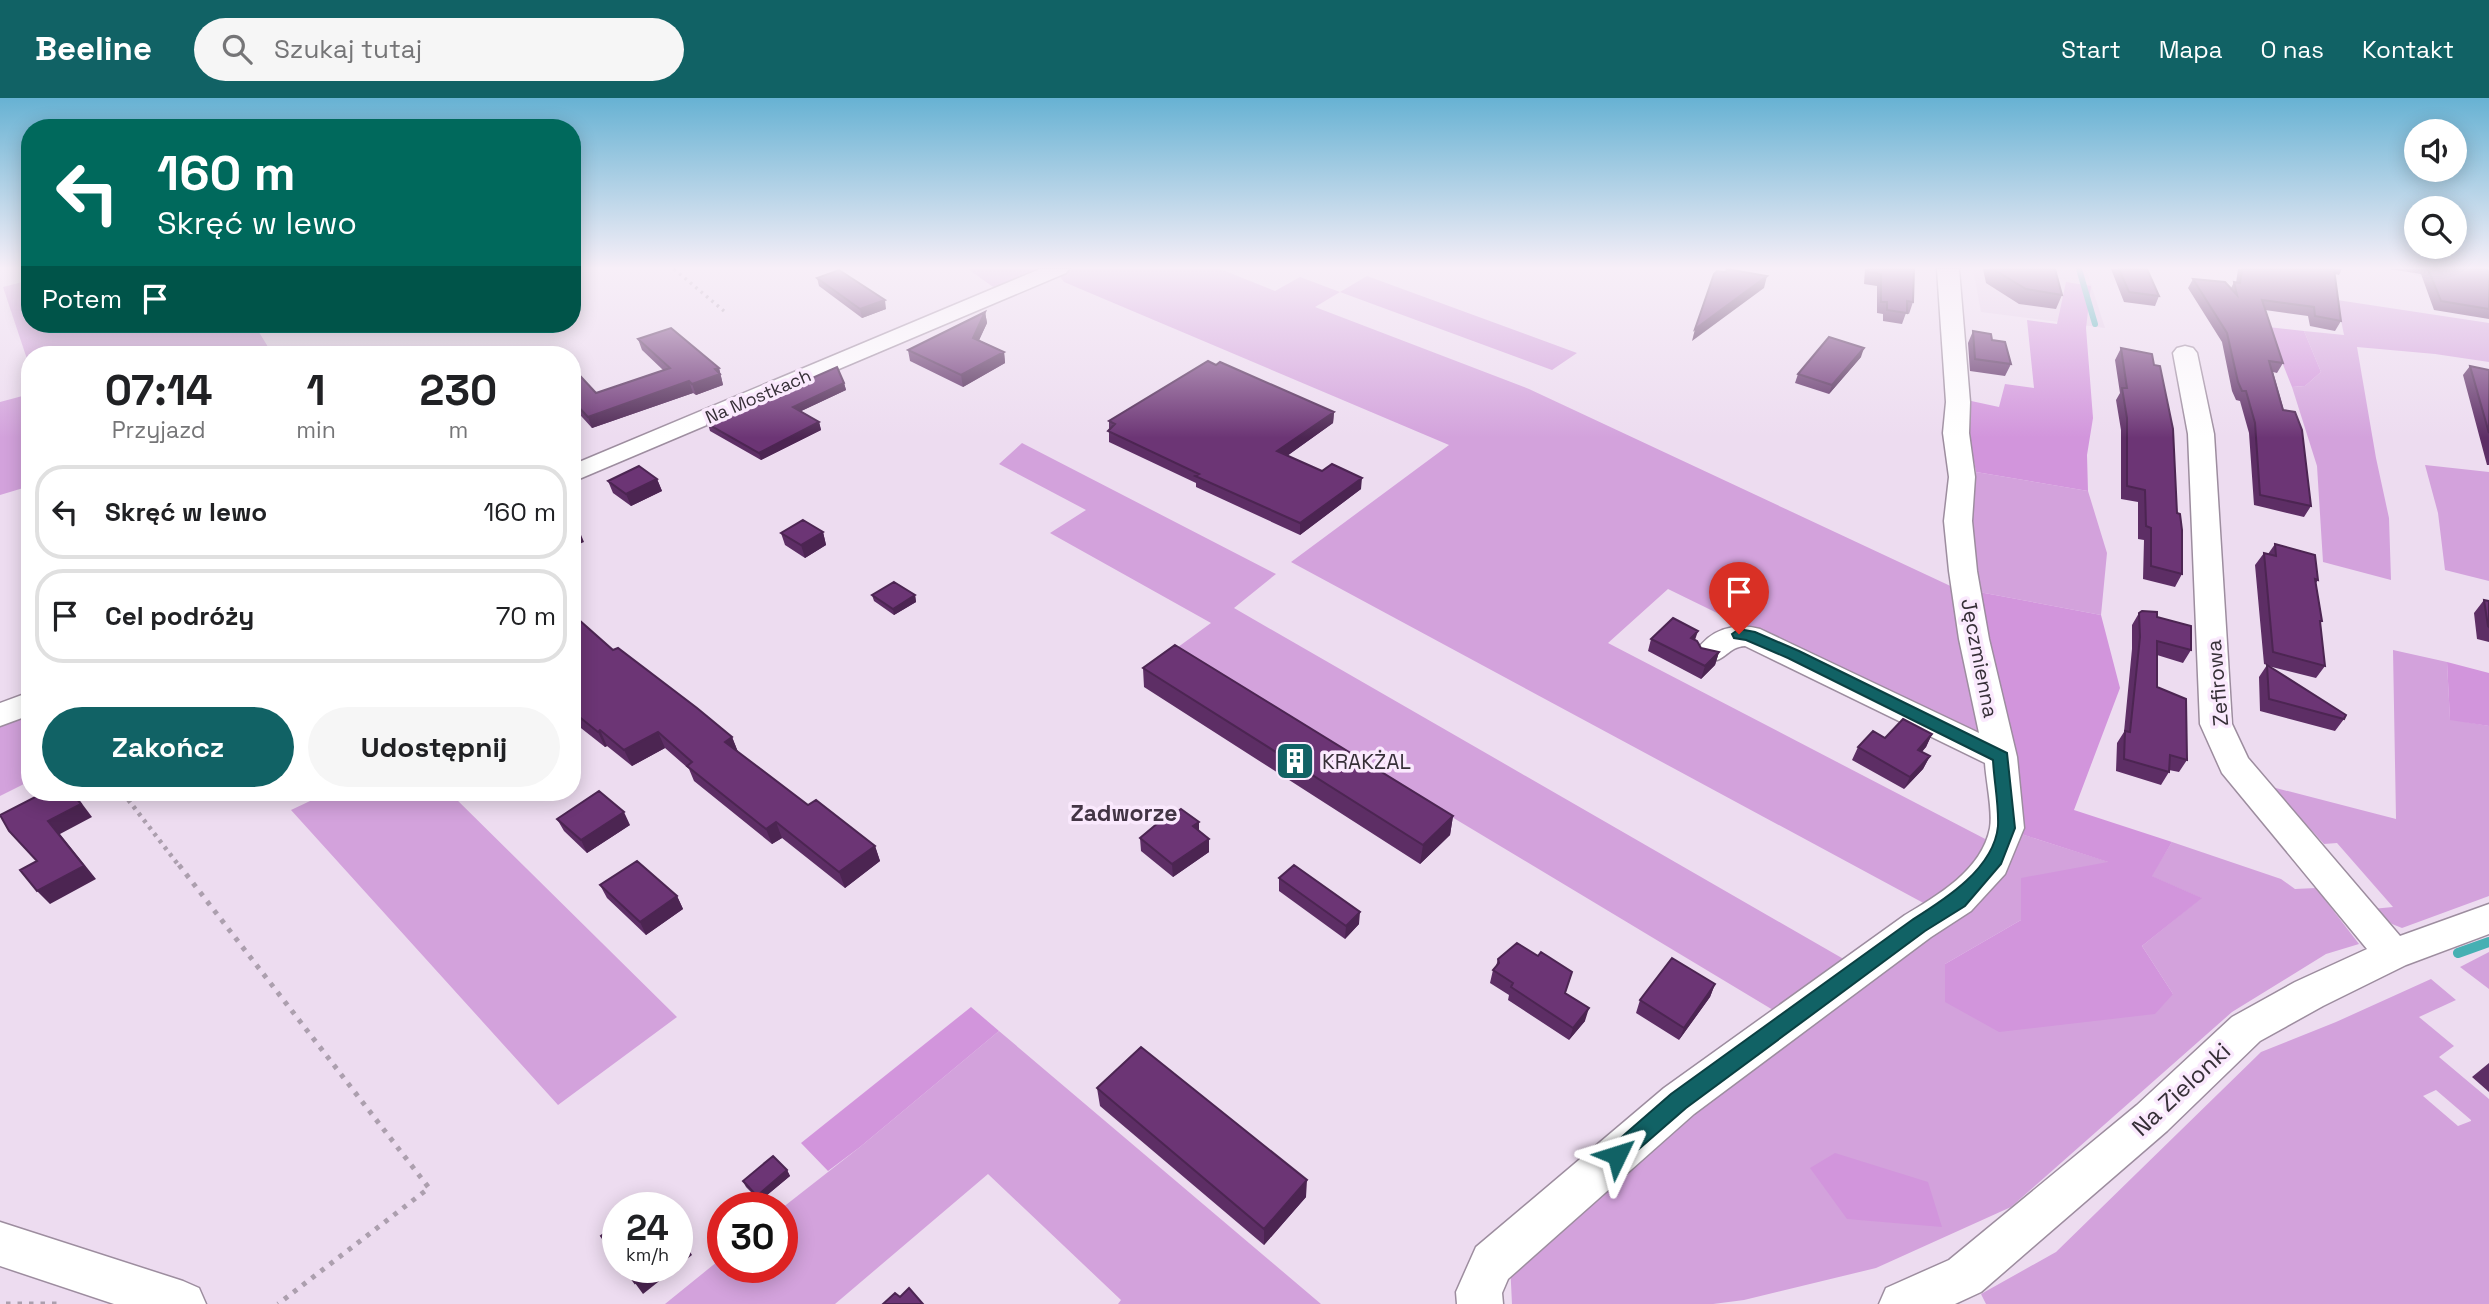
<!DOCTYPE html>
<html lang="pl">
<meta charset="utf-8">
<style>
:root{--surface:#fff;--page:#f6f6f6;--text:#202124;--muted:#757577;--line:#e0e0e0;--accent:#116265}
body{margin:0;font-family:"Space Grotesk",sans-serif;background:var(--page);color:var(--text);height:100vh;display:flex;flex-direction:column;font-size:26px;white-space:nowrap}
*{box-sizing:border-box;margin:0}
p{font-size:23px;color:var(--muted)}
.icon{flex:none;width:38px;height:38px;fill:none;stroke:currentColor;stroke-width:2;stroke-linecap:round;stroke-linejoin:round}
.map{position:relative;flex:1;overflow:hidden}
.panel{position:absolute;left:21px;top:248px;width:560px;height:455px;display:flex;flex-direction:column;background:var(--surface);border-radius:28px;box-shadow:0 4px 18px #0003}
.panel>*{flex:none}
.hud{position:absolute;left:21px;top:21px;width:560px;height:214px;border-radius:28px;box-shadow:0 4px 18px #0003;background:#00695c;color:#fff;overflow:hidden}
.buttons{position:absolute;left:2404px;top:21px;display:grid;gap:14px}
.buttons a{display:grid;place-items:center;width:63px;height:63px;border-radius:50%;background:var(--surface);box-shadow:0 4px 18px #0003;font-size:35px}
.speed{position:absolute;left:602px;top:1094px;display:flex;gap:14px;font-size:35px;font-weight:700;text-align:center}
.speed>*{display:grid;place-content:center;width:91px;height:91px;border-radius:50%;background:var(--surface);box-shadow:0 4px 18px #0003;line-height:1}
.speed small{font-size:18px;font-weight:400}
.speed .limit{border:10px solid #d22;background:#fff;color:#111}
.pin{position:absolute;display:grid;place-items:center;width:60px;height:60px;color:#fff;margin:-72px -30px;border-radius:50% 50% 50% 0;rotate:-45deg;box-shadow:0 0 7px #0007}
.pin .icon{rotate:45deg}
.me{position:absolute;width:77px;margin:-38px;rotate:49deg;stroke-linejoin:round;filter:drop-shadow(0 0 5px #0008)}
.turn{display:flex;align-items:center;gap:24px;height:147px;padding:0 21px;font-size:32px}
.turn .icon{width:91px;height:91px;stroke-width:2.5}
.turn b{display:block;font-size:49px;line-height:60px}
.then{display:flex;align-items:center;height:66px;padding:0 21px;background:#0003;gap:14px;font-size:26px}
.eta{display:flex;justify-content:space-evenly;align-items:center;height:119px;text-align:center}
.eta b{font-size:42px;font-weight:700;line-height:49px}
.action{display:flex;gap:14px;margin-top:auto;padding:14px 21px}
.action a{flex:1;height:80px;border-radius:42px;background:var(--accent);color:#fff;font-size:28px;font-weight:700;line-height:80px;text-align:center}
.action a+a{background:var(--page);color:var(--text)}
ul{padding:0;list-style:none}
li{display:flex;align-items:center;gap:21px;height:94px;margin:0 14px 10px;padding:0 7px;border:4px solid var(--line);border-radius:28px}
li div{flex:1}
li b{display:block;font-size:26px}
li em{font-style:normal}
header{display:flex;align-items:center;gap:42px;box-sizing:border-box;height:98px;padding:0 35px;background:var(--accent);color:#fff}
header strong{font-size:33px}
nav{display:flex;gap:38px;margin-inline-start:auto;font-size:24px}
.search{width:490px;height:63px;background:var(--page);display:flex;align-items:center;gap:18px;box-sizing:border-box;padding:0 24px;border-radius:38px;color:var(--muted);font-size:26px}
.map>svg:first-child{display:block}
.built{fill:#e3cde7}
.green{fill:#d3a2dc;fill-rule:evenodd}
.forest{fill:#d295dc}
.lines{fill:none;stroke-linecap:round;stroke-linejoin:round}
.stream-far1{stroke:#46b0b3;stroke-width:6}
.stream{stroke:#46b0b3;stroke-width:10}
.minor-casing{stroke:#9d8d9f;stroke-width:3}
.path-far2{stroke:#ac9fae;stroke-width:3.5;stroke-dasharray:2.5 4.5;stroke-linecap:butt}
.path-far1{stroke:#ac9fae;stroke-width:4.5;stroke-dasharray:3.5 5;stroke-linecap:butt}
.path{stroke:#ac9fae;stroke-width:5;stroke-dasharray:4.5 7;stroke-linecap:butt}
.minor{fill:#fff;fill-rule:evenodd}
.wall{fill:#5d2e65}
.shaded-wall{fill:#4c2552}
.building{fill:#6c3575;stroke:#4c2552;stroke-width:2}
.route{fill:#116265;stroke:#0b4042;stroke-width:2}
.labels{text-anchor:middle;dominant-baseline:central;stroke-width:7;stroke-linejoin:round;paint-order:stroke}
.far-street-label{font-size:18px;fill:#362f37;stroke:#fae9fd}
.street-label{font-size:21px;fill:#362f37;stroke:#fae9fd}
.poi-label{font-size:21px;fill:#362f37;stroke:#fae9fd;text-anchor:start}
.neighbourhood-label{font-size:23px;font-weight:bold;fill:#433545;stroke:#fae9fd}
.near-street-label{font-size:24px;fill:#362f37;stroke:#fae9fd}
</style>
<header>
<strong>Beeline</strong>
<div class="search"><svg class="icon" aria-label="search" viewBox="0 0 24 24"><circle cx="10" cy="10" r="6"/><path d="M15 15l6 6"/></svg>Szukaj tutaj</div>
<nav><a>Start</a><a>Mapa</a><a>O nas</a><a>Kontakt</a></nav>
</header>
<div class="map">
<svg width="2489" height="1206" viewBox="0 0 2489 1206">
<rect width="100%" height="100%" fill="#eddcf0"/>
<path class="built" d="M1973 171H2086L2105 230 1981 214Z"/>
<path class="green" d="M968 171H1043L996 191Z
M1072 171H1220L1275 193 1300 179 1340 194 1367 178 1577 255 1552 272 1340 194 1315 209 1529 291 1959 492 1993 650 1668 491 1608 545 1991 744 1984 762 1929 808 1291 464 1449 347 1064 184 1059 177Z
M30 182V226H275L257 231 273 257H30V270L3 189Z
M2337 202 2489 225V264L2435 256 2357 249 2376 360 2389 420 2391 482 2323 464 2317 368 2292 289 2305 288 2321 274 2304 233 2344 237Z
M30 296V388L0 397V304Z
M1022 345 1276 476 1234 510 1854 867 1778 915 1174 552 1211 525 1050 435 1086 412 999 366Z
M2425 367 2489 374V483L2445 472 2438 415Z
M1976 374 2088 393 2107 455 2101 517 1979 494 1970 429Z
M2393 552 2447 564 2450 621 2489 628V798L2402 830 2392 826 2372 811 2393 809 2337 745 2324 746 2272 689 2396 721Z
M30 609V683L0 698V622Z
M327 695H450L677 919 558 1007 291 712Z
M2015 734 2109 764 2021 822 1945 866 2173 896 2142 848 2201 800 2151 778 2172 744 2281 781 2295 791 2316 790 2359 846 2326 856 2232 914 2011 1109 1876 1170 1744 1202 1713 1206H1512L1510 1164Z
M2489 854V891L2460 869Z
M2431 881 2456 902 2419 919 2454 948 2439 959 2489 1001V1206H1986L1981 1196 2056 1154 2261 954 2336 924ZM2436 992 2471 1022V1023L2458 1028 2423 998Z
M999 933 1321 1206H1118L1121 1202 988 1076 835 1206H665L723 1159V1169H782V1110L860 1049Z"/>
<path class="forest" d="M2066 184 2091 188 2086 230 2093 320 2087 357 2088 393 1976 374 1962 301 1999 309 2005 286 2034 290 2027 222 2057 226Z
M2268 229 2304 233 2321 274 2305 288 2292 289Z
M1979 494 2101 517 2120 590 2074 712 2172 744 2152 778 2202 800 2142 848 2173 896 2155 916 1999 934 1945 904V866L2021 822V780L2108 764 2015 734Z
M2447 564 2489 575V628L2450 622Z
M971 909 999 933 860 1049 828 1073 801 1045Z
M1835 1055 1928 1084 1942 1129 1847 1121 1810 1070Z"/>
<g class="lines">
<path class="stream-far1" d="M2079 171 2095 226"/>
<path class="stream" d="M2458 855 2489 844"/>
<g class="minor-casing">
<path id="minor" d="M1040 171H1069L1066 175 572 384V367Z
M1937 171H1959L1970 304 1969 335 1975 379 1972 423 1977 473 1989 541 2017 659 2024 730 2005 776 1971 813 1931 839 1694 1016 1508 1181 1502 1195 1503 1206H1457L1456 1194 1476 1149 1664 990 1905 817C1937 798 1982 772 1990 730 1993 713 1986 683 1985 665L1745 548C1725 549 1725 569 1699 562L1695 555C1709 532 1734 524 1760 531L1979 635 1959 541 1949 473 1944 423 1949 379 1943 335 1946 304Z
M2185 248 2193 250 2197 255 2214 336 2232 626 2248 660 2400 838 2489 806V836L2406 867 2323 908 2260 943 2167 1033 1981 1194 1955 1206H1879L1886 1190 1949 1162 2137 1007 2232 919 2295 884 2367 851 2222 675 2200 626 2188 336 2173 255 2177 250Z
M30 594V617L0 628V605Z
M0 1124 183 1183 199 1190 206 1206H114L0 1168Z"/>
</g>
<path class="path-far2" d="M674 171 724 213"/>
<path class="path-far1" d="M123 695 180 769"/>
<path class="path" d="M179 767 429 1090 278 1206
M6 1206H60"/>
<use href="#minor" class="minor"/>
</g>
<path class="wall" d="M1865 171H1914L1913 204 1909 216 1906 215 1902 226 1883 223V216L1877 215V188L1864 186Z
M1983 171H2055L2062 197 2056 211 2019 206 1986 185Z
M2111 171H2147L2159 198 2155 208 2124 204Z
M2238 171H2342L2339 177 2335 176 2341 223 2335 233 2310 228 2308 218 2265 212 2283 265 2277 275 2273 274 2311 408 2304 419 2254 407 2249 335 2240 303 2236 302 2232 293 2222 244 2188 190 2193 181 2231 190 2234 184 2236 185Z
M2389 171H2487L2489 175V221L2434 212 2421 176Z
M817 180 886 211 862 220 819 188Z
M985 214 987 225 979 242 1004 254 1005 265 963 289 910 263 908 252Z
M1973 233 1992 242 2011 266 2005 278 1970 273 1968 245Z
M638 241 719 270 723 287 696 297 693 295 592 330 572 308V269L596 295 663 272 642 252Z
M2121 250 2177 415 2182 476 2175 489 2143 481 2144 442 2138 441V404L2121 401V332L2116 302 2120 295 2115 262Z
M1861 259 1829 296 1795 285 1798 276Z
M2470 268 2489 272V367H2487L2463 277Z
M844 285 846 292 801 313 819 324 821 332 761 362 710 333 708 326Z
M1334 314 1333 325 1287 358 1361 391 1300 437 1196 389V385L1109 344V323Z
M657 381 662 393 631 408 613 395 608 383Z
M823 434 826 447 805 460 785 447 781 435Z
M2275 446 2318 482 2316 485 2322 523 2320 526 2325 568 2316 580 2268 568 2344 621 2335 633 2260 613 2259 579 2267 567 2264 566 2255 467 2264 455 2268 456Z
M872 497H915L916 504 894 517 874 503Z
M2484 502 2489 503V544L2477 541 2474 515Z
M2139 515 2157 519 2191 552 2183 565 2157 557V589L2187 662 2179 674 2169 672V674L2161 687 2116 673 2117 645 2124 634 2132 551V527Z
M572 523 732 639 738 654 808 707 875 748 880 763 845 790 782 740 772 746 694 683 689 671 665 650 632 668 607 648 605 649 572 623Z
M1651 541 1695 542 1701 550 1719 554 1715 567 1701 581 1648 553Z
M1143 570 1453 718 1450 737 1420 766 1144 589Z
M1932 636 1926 649 1922 654 1930 658 1923 671 1904 691 1852 662 1858 649Z
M1174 716 1199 724V733L1209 741V754L1173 779 1141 753 1140 740Z
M557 721 630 727 587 755 564 733Z
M1279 780 1359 826 1345 841 1279 793Z
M600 787 677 798 683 811 646 837 607 800Z
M1498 861 1565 895 1585 923 1569 942 1508 902 1509 897 1490 885 1493 872 1496 868Z
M1715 886 1710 899 1679 942 1636 915 1640 902Z
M2489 965V994L2472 979Z
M1097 990 1306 1099 1264 1147 1100 1008Z
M787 1072 790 1078 760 1103 746 1089 743 1083Z"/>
<path class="shaded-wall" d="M1767 178 1764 190 1692 243 1695 231Z
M885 202 886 211 862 220 860 211Z
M985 214 987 225 975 251 973 240Z
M1864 250 1861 259 1829 296 1832 287Z
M1004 254 1005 265 963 289 961 277Z
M719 270 723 287 696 297 692 286Z
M689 283 693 295 592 330 588 319Z
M844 285 846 292 795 316 793 309Z
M1334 314 1333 325 1277 365V353Z
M819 324 821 332 761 362 759 355Z
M1362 380 1361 391 1300 437V425Z
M657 381 662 393 631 408 626 396Z
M579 432 584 444 572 449V435Z
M823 434 826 447 805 460 801 447Z
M915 497 916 504 894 517 893 511Z
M1698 533 1694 545 1691 540Z
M1719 554 1715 567 1701 581 1705 568Z
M600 632 607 648 605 649 598 634Z
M658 634 665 650 632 668 624 652Z
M1932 636 1926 649 1911 665 1918 652Z
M732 639 738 654 725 644Z
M1930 658 1923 671 1904 691 1910 679Z
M72 695H74L92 719 60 736 96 781 50 806 37 793 48 723Z
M624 714 630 727 587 755 581 742Z
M1453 718 1450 737 1420 766 1423 747Z
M776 724 782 740 772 746 766 731Z
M1199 724V737L1193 728Z
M1209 741V754L1173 779 1172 766Z
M875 748 880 763 845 790 839 774Z
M677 798 683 811 646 837 640 824Z
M1360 814 1359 826 1345 841 1346 828Z
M1715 886 1710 899 1679 942 1684 930Z
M1589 910 1585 923 1569 942 1573 930Z
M787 1072 790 1078 760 1103 757 1098Z
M1307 1082 1306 1099 1264 1147V1131Z
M685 1146 692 1157 643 1196 635 1185 656 1169H677V1152Z"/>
<path class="building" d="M1727 171 1767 178 1695 231 1714 176 1717 173 1726 174Z
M1868 171H1914L1913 204 1907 203V215L1887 212V204H1881V176L1868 174Z
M1993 171H2055L2062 197 2026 191Z
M2119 171H2147L2159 198 2129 194Z
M2242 171H2334L2341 223 2315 218 2314 209 2262 202 2283 265 2269 263 2283 312 2295 314 2302 332 2311 408 2260 397 2255 325 2246 293H2242L2238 284 2227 235 2193 181 2225 184 2237 197 2234 184 2240 185Z
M2428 171H2487L2489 175V211L2441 203Z
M839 172 885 202 860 211 817 180Z
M985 214 973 240 1004 254 961 277 908 252Z
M671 230 719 270 715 271 720 276 692 286 689 283 588 319 572 302V269L596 295 670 270 638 241Z
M1973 233 1991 236 1992 242 2005 244 2011 266 1975 261Z
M1829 239 1864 250 1832 287 1798 276Z
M2121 250 2152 256 2154 267 2160 268 2173 331 2177 415 2180 416 2182 432V476L2151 468V430L2146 428 2145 392 2127 388V320L2122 290H2127Z
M1208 263 1216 267 1220 264 1334 314 1277 353 1322 373 1332 366 1362 380 1300 425 1195 378 1199 376 1108 333 1115 326 1109 323Z
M2470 268 2489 272V335Z
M837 269 844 285 793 309 819 324 759 355 708 326Z
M639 368 657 381 626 396 608 383Z
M803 422 823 434 801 447 781 435Z
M572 427 579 432 572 435Z
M2275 446 2315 457 2318 482 2315 481 2322 523H2320L2325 568 2273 554 2264 455 2276 458Z
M894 484 915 497 893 511 872 497Z
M2484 502 2489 503V529L2488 528Z
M2142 513 2157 514V519L2191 528V552L2157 543V589L2186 601 2187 662 2170 657 2169 674 2124 661 2125 633 2130 634 2140 539 2139 515Z
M1673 520 1698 533 1691 540 1697 543 1701 550 1719 554 1705 568 1651 541Z
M578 521 613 552 618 550 697 610 732 639 725 644 808 707 816 702 875 748 839 774 776 724 766 731 687 668 692 664 658 634 624 652 600 632 598 634 572 613V523Z
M1175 547 1453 718 1423 747 1143 570Z
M2267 567 2346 617 2344 621 2269 601Z
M1903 621 1932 636 1918 652 1930 658 1910 679 1858 649 1873 633 1885 640Z
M599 693 624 714 581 742 557 721Z
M43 695H72L81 706 48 723 84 768 37 793 20 772 37 763 9 733 0 717Z
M1181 711 1199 724 1193 728 1209 741 1172 766 1140 740 1171 714 1174 716Z
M637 763 677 798 640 824 600 787Z
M1294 767 1360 814 1346 828 1279 780Z
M1517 845 1538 858 1541 854 1572 874 1565 895 1589 910 1573 930 1511 889 1513 885 1493 872 1499 865 1498 861Z
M1672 860 1715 886 1684 930 1640 902Z
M1141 949 1307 1082 1264 1131 1097 990Z
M773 1058 787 1072 757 1098 743 1083Z
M650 1100 657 1110H638Z
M618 1125V1161L601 1138Z
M677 1136 685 1146 677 1152Z
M623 1169H656L635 1185Z
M909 1190 923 1206H883L895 1195 900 1199Z"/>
<linearGradient id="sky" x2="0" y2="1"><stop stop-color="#67b2d3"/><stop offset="0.5" stop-color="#f7eff8"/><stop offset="1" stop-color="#f7eff8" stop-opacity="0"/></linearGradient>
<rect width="2489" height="340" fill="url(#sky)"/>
<path class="route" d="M1739 531 1755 534 1799 553 2007 655 2015 730 2001 766 1965 808 1925 833 1686 1010 1624 1064 1617 1067 1609 1064 1606 1057 1609 1050 1671 996 1912 822C1944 802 1994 771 1998 728 1999 707 1994 683 1993 662L1788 560 1746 542 1734 540 1732 536Z"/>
<defs>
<g id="building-square" transform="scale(2.0125)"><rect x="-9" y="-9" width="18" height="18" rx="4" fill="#116265" stroke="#fae9fd"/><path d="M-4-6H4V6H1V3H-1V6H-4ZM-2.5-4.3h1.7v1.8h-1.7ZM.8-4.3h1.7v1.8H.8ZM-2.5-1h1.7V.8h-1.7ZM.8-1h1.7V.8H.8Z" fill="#fff"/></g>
</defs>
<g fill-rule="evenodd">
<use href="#building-square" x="1295" y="663"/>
</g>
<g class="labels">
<g class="far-street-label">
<text transform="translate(758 298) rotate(-23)">Na Mostkach</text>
</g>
<g class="street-label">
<text transform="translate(1980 560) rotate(79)">Jęczmienna</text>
<text transform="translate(2217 585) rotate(-95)">Zefirowa</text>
</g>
<g class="poi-label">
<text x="1322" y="663">KRAKŻAL</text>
</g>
<g class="neighbourhood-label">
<text x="1124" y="715">Zadworze</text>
</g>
<g class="near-street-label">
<text transform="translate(2181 991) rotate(-43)">Na Zielonki</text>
</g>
</g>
</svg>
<div class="buttons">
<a><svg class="icon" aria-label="sound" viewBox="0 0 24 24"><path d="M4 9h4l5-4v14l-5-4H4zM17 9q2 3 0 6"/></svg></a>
<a><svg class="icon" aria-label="search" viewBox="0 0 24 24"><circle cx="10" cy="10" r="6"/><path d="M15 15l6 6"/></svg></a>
</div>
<div class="speed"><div>24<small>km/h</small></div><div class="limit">30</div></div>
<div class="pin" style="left:1739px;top:536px;background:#d93025"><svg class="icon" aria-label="arrive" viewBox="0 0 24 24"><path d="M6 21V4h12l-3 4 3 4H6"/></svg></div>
<svg class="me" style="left:1617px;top:1057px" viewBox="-20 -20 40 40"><path d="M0-17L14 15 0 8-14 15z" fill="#116265" stroke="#fff" stroke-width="4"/></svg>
<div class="hud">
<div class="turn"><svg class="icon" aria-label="left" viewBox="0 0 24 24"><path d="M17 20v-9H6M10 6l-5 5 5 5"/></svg><div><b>160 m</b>Skręć w lewo</div></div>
<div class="then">Potem<svg class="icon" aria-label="arrive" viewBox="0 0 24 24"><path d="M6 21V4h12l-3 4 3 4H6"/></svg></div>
</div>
<section class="panel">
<div class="eta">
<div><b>07:14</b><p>Przyjazd</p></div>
<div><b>1</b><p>min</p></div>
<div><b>230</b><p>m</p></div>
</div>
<ul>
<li><svg class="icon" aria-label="left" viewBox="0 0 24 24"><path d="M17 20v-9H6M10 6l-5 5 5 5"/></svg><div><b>Skręć w lewo</b></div><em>160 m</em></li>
<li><svg class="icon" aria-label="arrive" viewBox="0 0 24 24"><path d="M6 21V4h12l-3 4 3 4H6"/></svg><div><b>Cel podróży</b></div><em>70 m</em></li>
</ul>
<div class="action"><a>Zakończ</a><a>Udostępnij</a></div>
</section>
</div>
